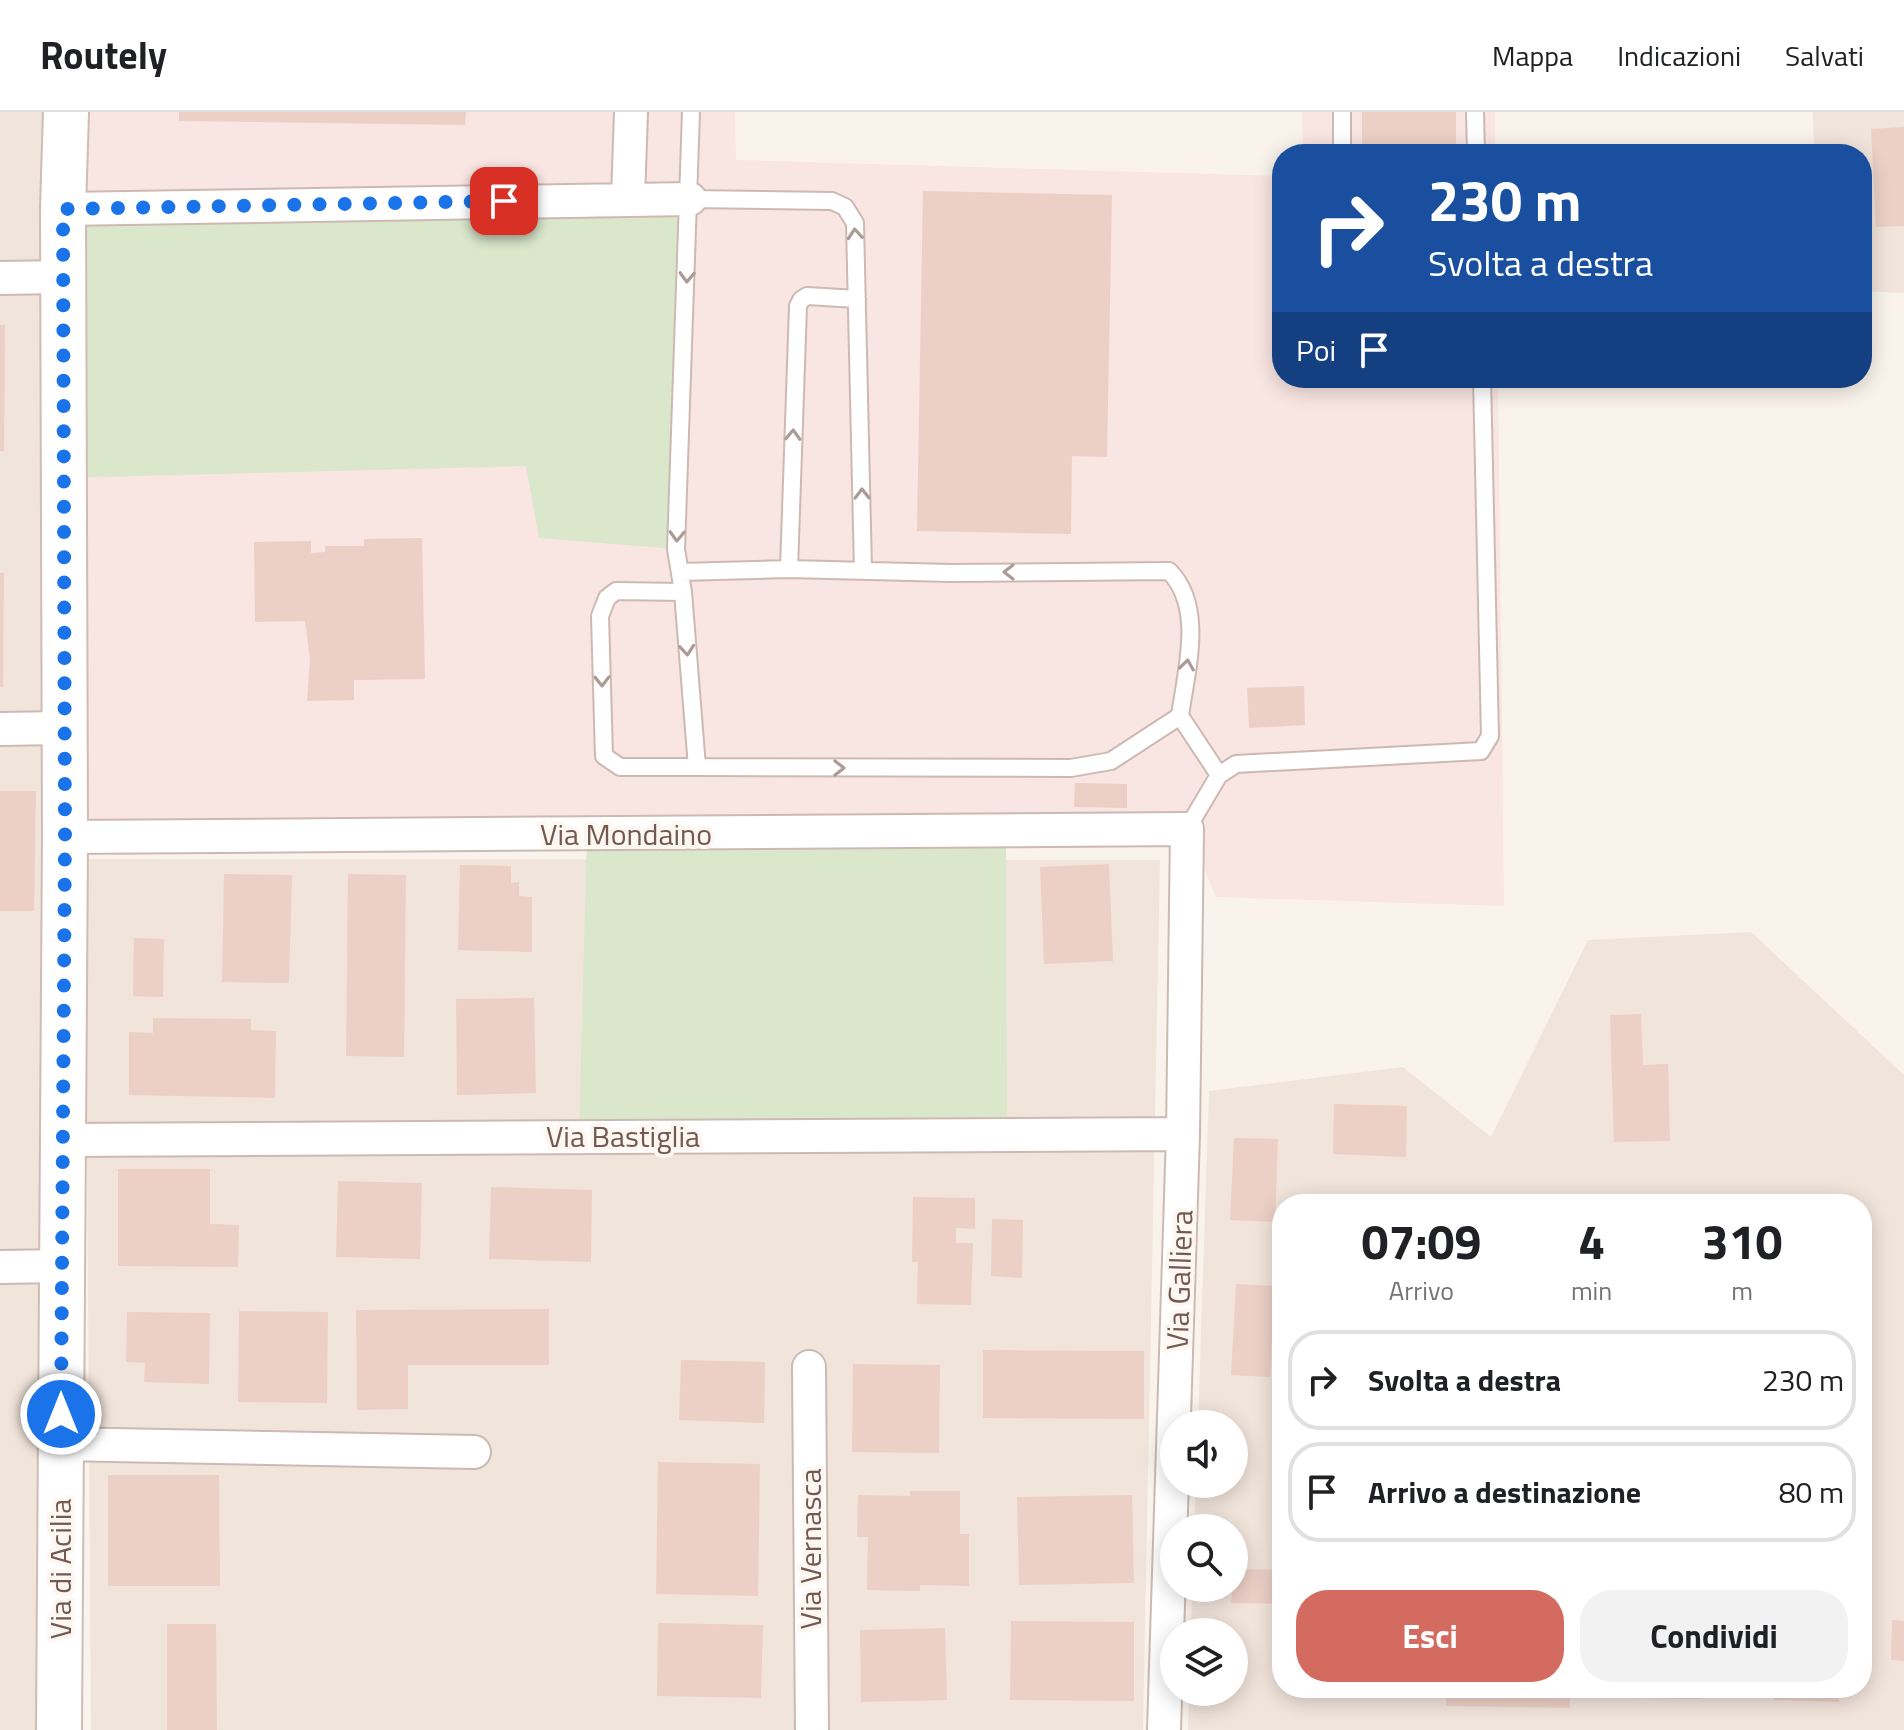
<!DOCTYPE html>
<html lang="it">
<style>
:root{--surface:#fff;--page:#f2f2f2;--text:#202124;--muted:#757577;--line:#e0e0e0;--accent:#d46b60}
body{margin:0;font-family:"Titillium Web",sans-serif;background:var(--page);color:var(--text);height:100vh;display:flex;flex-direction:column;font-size:30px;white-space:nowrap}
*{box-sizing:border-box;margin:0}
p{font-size:26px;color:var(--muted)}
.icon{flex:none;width:44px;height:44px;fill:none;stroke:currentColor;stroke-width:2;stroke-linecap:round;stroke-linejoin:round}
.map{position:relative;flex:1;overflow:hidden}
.drawer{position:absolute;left:1272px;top:1082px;width:600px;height:504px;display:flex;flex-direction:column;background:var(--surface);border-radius:32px;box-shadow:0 4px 20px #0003}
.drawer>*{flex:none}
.top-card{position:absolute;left:1272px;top:32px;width:600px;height:244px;border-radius:32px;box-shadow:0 4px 20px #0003;background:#1a4fa0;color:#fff;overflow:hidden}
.fabs{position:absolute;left:1160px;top:1298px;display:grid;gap:16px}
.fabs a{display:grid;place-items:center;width:88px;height:88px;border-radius:50%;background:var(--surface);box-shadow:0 4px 20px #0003;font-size:40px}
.pin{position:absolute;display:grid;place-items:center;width:68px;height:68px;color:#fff;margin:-34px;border-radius:16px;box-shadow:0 4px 12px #0006}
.me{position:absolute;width:88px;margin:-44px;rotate:0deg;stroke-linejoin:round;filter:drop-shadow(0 0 6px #0008)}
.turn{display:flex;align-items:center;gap:28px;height:168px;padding:0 24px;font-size:36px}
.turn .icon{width:104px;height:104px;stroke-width:2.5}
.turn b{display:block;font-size:56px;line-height:68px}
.then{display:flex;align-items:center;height:76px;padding:0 24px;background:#0003;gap:16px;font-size:30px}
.eta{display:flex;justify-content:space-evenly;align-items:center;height:136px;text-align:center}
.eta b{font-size:48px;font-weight:700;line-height:56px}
.button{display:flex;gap:16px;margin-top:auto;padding:16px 24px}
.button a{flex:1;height:92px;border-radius:32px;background:var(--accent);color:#fff;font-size:32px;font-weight:700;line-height:92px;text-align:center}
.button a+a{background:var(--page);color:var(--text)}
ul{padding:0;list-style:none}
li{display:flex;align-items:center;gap:24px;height:100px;margin:0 16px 12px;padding:0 8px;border:4px solid var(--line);border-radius:32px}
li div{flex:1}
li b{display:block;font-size:30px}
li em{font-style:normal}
header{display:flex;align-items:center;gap:48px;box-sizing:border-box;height:112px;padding:0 40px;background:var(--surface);border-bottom:2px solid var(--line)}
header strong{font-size:38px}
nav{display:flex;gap:44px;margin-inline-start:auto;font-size:28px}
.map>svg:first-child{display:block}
.residential{fill:#f1e4db;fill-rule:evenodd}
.commercial{fill:#f9e5e1}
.green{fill:#dae7cb}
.building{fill:#ecd0c6}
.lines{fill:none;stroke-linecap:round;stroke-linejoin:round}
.lane-casing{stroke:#ccbab2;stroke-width:20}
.street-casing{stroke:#ccbab2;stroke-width:36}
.secondary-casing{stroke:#d0bcb3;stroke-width:48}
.lane{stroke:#fff;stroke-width:16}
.street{stroke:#fff;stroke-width:32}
.secondary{stroke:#fff;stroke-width:44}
.oneway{stroke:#ab9b97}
.route{stroke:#1a73e8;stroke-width:14;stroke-dasharray:0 25.2}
.labels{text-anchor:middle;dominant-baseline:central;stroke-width:8;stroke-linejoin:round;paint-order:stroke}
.street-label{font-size:30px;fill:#735951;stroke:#fdf7f2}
</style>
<header>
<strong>Routely</strong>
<nav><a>Mappa</a><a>Indicazioni</a><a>Salvati</a></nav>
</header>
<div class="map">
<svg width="1904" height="1618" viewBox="0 0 1904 1618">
<rect width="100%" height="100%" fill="#faf3eb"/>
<path class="residential" d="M0 0H86L60 1618H0Z
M1813 0H1904V181L1862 179V42H1814Z
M85 747 1160 748 1143 1618H91Z
M1751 820 1904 963V1618H1188L1189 1580H1234V1520H1191L1192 1476H1234V1416H1194L1196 1372H1234V1312H1198L1209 979 1403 955 1491 1025 1588 828ZM1282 1092H1862V1576H1282Z"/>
<path class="commercial" d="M71 0H735L736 48 1282 64V266H1498L1504 794 1216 785 1187 717 65 725Z
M1302 0H1495V42H1303Z"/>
<path class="green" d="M690 87 676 437 539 426 526 354 63 366 56 100Z
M1006 719 1007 1022 579 1025 587 722Z"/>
<path class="building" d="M179 0H466L465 13 179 9Z
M1362 0H1456V42H1362Z
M1904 15V114L1876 115 1871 17Z
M923 79 1112 83 1107 345 1072 344 1071 422 917 419Z
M0 213H5L4 339H0Z
M422 426 425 567 354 568V588L307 589 310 548 305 509 255 510 254 430 311 429V441L325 440V434H364V427Z
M0 461H4L3 575H0Z
M1304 574 1305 613 1249 616 1247 576Z
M1075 671 1127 672V696L1074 695Z
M0 679H36L34 799H0Z
M1109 752 1113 849 1044 852 1040 755Z
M460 753 511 754V771L519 770V784L532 785V840L458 838Z
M224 762 292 763 289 871 222 870Z
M348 762 406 763 404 945 346 944Z
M134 826 164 827 163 885 133 884Z
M534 886 536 981 457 983 456 887Z
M1641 902 1643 953 1668 952 1670 1029 1614 1030 1610 903Z
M153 906 251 907V918L276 919 275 986 129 983V920L153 921Z
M1334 992 1407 994 1406 1045 1333 1042Z
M1234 1026 1278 1027 1275 1110 1230 1108Z
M118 1057H210V1112L239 1113 238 1155 118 1154Z
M338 1069 422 1071 420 1147 336 1145Z
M491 1075 592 1078 591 1150 489 1147Z
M913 1085 975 1086V1117L956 1116V1131H973L971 1193 917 1192 918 1150H912Z
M992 1107 1023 1108 1022 1166 991 1164Z
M1236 1172 1275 1174 1270 1265 1231 1263Z
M549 1197V1253H408V1297L357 1298 356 1198Z
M239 1199 328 1200 327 1291 238 1290Z
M127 1200 210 1201 209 1272 144 1270 145 1251 126 1250Z
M983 1238 1144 1239V1307L983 1306Z
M681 1248 765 1250 764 1311 679 1308Z
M853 1252 940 1253 939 1341 852 1340Z
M658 1350 760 1352 758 1484 656 1482Z
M108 1363H219L220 1474H108Z
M910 1379H960V1422H969V1474L920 1473V1479L867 1478 868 1425H857L858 1383 910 1384Z
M1132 1383 1134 1471 1019 1473 1017 1385Z
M1234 1457 1282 1458V1492L1231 1491Z
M1892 1508 1904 1509V1549L1891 1548Z
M1011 1509 1134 1510V1589L1010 1588Z
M658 1511 763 1513 761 1586 657 1584Z
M167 1512H216L217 1618H167Z
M945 1516 947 1588 861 1590 860 1518Z
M1862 1519H1865V1543H1862Z
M1446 1576H1570V1596L1446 1594Z
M1627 1576H1702V1587L1626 1586Z
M1775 1576H1840L1839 1590 1774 1588Z"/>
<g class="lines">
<g class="lane-casing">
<path id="lane" d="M1475 0 1476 42
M1342 42V0
M690 87 832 89 845 95 855 111 863 459
M789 457 798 194 801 188 807 184 857 187
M680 460 789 457 951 461 1169 459C1205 495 1186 559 1180 604L1111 649 1071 656 697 655 683 480 676 437 691 0
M683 480 616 479 607 486 600 504 604 644 620 655H697
M1180 604 1219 663
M1187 717 1219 663 1236 652 1481 639 1490 624 1482 266"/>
</g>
<g class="street-casing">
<path id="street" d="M628 87 631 0
M63 97 690 87
M0 166 64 165
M0 617 63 616
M65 725 1187 717 1183 1022 1164 1618
M63 1028 1183 1022
M0 1155 62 1154
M809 1255 812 1618
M60 1332 474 1340"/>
</g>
<g class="secondary-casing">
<path id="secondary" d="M59 1618 65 725 63 97 66 0"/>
</g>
<use href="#lane" class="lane"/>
<use href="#street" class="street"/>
<use href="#secondary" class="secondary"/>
</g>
<defs><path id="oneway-chevron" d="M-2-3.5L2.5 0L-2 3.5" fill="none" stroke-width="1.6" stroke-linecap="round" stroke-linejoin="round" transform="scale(2)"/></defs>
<g class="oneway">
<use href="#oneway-chevron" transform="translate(855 122) rotate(-95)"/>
<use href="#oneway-chevron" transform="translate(687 165) rotate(92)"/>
<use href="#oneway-chevron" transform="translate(793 323) rotate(-88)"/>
<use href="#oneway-chevron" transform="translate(862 382) rotate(-91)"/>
<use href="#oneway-chevron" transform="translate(677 424) rotate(92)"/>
<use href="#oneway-chevron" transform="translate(1009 460) rotate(180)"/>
<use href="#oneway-chevron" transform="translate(687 538) rotate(85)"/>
<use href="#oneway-chevron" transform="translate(1187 553) rotate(-82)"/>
<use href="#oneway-chevron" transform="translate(602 569) rotate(89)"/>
<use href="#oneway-chevron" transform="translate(839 656)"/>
</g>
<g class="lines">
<path class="route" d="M61 1302 65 725 63 97 504 89"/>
</g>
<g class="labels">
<g class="street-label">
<text x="626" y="722">Via Mondaino</text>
<text x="623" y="1024">Via Bastiglia</text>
<text transform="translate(1179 1168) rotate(-88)">Via Galliera</text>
<text transform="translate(810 1437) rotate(-90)">Via Vernasca</text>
<text transform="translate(60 1457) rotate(-90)">Via di Acilia</text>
</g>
</g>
</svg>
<div class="fabs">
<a><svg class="icon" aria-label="sound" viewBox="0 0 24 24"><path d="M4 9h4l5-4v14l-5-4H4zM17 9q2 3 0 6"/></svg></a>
<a><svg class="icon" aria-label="search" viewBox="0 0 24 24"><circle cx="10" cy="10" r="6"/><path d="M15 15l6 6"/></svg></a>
<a><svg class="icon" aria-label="layers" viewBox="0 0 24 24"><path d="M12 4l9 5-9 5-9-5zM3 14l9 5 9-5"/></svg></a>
</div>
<div class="pin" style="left:504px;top:89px;background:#d93025"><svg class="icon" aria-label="arrive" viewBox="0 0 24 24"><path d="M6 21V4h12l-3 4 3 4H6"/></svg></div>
<svg class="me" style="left:61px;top:1302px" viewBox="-20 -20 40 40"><circle r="17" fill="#1a73e8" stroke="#fff" stroke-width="3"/><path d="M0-11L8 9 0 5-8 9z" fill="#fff"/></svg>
<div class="top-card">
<div class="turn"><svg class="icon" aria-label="right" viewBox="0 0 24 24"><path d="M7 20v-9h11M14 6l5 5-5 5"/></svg><div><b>230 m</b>Svolta a destra</div></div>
<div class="then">Poi<svg class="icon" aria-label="arrive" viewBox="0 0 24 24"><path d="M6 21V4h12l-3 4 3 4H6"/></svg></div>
</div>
<section class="drawer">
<div class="eta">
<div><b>07:09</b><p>Arrivo</p></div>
<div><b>4</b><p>min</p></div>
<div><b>310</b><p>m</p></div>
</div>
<ul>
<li><svg class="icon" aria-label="right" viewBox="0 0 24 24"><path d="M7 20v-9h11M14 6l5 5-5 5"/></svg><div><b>Svolta a destra</b></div><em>230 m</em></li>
<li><svg class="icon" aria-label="arrive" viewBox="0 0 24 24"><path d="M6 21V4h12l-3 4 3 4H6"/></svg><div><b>Arrivo a destinazione</b></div><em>80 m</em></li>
</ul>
<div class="button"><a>Esci</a><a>Condividi</a></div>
</section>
</div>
